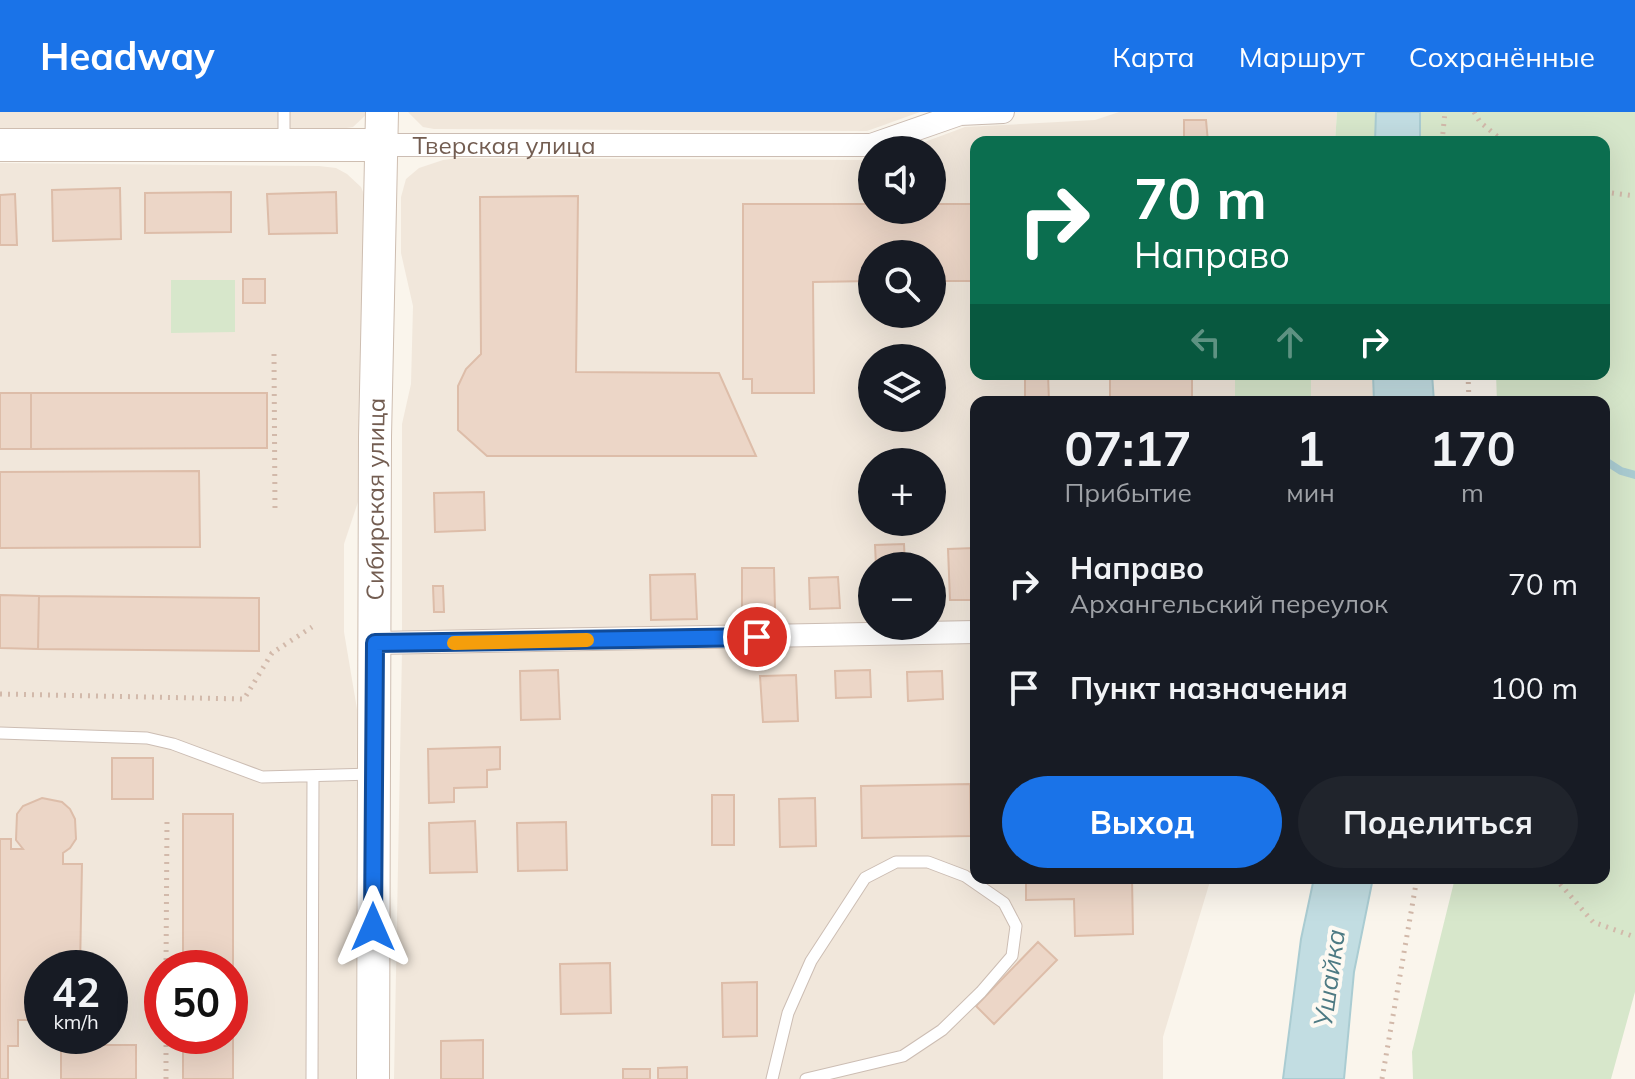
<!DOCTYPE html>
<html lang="ru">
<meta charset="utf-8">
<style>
:root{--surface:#171b24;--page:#20242c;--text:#f1f3f6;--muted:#9ea1a6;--accent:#1a73e8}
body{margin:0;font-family:Mulish,sans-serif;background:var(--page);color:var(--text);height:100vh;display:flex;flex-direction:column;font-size:30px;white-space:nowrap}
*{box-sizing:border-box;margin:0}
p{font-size:26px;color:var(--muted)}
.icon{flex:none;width:44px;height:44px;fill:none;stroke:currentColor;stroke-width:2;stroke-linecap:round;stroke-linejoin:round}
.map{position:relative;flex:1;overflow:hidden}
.sheet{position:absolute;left:970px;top:284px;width:640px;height:488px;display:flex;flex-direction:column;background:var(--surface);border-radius:16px;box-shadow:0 8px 32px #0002}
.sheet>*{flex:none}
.top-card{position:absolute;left:970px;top:24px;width:640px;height:244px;border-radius:16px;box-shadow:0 8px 32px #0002;background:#0b6e4f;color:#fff;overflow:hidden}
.fabs{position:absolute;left:858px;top:24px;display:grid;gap:16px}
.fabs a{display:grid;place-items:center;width:88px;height:88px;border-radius:50%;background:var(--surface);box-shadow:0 8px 32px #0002;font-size:40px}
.speed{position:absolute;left:24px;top:838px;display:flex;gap:16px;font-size:40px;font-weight:700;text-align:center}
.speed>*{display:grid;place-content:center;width:104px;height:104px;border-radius:50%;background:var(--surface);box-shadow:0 8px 32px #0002;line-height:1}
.speed small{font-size:20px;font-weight:400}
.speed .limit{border:12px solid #d22;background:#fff;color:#111}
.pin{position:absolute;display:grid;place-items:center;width:68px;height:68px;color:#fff;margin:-34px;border:4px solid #fff;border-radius:50%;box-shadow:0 2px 8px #0007}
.me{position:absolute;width:88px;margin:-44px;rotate:0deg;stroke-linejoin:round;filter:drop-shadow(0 0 6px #0008)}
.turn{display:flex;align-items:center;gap:28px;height:168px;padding:0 32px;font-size:36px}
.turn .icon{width:104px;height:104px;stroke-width:2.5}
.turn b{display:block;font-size:56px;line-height:68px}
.lanes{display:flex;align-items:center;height:76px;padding:0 32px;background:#0003;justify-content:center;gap:40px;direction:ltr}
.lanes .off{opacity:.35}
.eta{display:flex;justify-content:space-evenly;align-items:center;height:136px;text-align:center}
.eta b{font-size:48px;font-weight:700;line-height:56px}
.action{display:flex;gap:16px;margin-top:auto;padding:16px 32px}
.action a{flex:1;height:92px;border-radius:48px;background:var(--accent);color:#fff;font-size:32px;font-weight:700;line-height:92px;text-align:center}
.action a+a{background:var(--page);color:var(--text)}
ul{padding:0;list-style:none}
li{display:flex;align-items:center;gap:24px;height:104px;padding:0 32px}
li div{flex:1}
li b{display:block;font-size:30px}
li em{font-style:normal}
header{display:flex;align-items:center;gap:48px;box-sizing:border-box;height:112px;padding:0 40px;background:var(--accent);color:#fff}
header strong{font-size:38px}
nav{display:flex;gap:44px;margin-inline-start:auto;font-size:28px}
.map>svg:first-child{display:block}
.residential{fill:#f1e7db;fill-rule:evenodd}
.green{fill:#d7e7cb}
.water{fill:#c2dde2;stroke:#aaccd2;stroke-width:2}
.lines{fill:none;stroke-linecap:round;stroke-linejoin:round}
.stream{stroke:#aaccd2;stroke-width:8}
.building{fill:#ecd6c7;stroke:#ddbda9;stroke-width:2}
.service-casing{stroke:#ccbdb3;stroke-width:13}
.minor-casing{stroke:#ccbdb3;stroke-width:24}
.secondary-casing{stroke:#cebeb1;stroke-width:34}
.path{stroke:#d2b9aa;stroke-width:5;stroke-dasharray:2 6;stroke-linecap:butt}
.service{stroke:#fff;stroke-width:11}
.minor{stroke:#fff;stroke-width:22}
.secondary{stroke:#fff;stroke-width:32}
.route-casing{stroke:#114b97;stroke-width:20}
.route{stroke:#1a73e8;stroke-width:14}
.slow{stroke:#f59e0b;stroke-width:14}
.labels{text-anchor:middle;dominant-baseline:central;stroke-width:8;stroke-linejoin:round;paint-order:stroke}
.street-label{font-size:24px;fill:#735d51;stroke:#fdf9f2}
.water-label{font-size:26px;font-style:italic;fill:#4d7a83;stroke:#fdf9f2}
</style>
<header>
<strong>Headway</strong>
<nav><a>Карта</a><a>Маршрут</a><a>Сохранённые</a></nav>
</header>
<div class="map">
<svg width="1635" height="967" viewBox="0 0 1635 967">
<rect width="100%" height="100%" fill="#faf5ec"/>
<path class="residential" d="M0 0H369L353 15 341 17 0 16Z
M408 0H920L867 19 434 17 423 15Z
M1119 0H1337L1335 30H976V262H1373L1374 290H976V511L932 512V454H872V513L402 523V312L411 272 413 194 401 141V85L406 67 419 56 443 48 459 46 872 48V98H932V38H903L965 15 1095 8ZM872 142H932V202H872ZM872 246H932V306H872ZM872 350H932V410H872Z
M0 51 319 54 336 56 347 62 361 75 365 85 359 387 344 432V520L357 597 356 967H0ZM42 856H110V924H42ZM162 856H230V924H162Z
M976 529V766H1211L1163 925V967H394L402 540Z"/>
<path class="green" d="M1337 0H1376L1375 30H1335Z
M1420 0H1635V880L1611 967H1413L1412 940 1455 766H1604V290H1497L1496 262H1604V30H1420Z
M171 168H235V220L171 221Z
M1235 262H1311V290H1235Z"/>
<path class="water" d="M1376 0H1420V30H1375Z
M1373 262H1432L1434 290H1374Z
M1314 766H1373L1354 860 1344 967H1283L1301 827Z"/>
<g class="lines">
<path class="stream" d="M1604 348 1621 359 1635 363"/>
</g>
<path class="building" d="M1184 8H1206L1208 30H1184Z
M120 76 121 127 53 129 52 78Z
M231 80V120L145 121V81Z
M336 80 337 121 269 122 267 82Z
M15 82 17 133H0V83Z
M578 84 576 260 719 261 756 344H487L458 318V274L466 257 481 242 480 85Z
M743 92H872V98H932V92H976V169H932V142H872V169L813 170 814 281H752V267H743Z
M243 167H265V191H243Z
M1025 262H1048L1049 290H1025Z
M1110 262H1192V285H1110Z
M0 281H31V337H0Z
M31 281H267V336L31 337Z
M199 359 200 435 0 436V360Z
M484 380 485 418 435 420 434 381Z
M904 432 905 454H876L875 433Z
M974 436 976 488H950L948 437Z
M742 456H774L775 497H742Z
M695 462 697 507 651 508 650 463Z
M838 465 840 496 810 497 809 466Z
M433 474H443L444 500H434Z
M0 483 39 484 38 537 0 536Z
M39 484 259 486V539L38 537Z
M558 558 560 607 521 608 520 559Z
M870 558 871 585 836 586 835 559Z
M942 559 943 587 908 589 907 560Z
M796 563 798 609 763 610 760 564Z
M500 635V657L487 658V675L454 676V690L429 691 428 637Z
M112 646H153V687H112Z
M970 672 971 724 862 726 861 674Z
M712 683H734V733H712Z
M42 686 62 690 70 697 75 707 76 727 70 736 63 741V752H82L80 856H42V908H18V934H8V967H0V727H11V737H23L16 728 17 702 23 694Z
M815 686 816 734 780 735 779 687Z
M183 702H233V967H183V924H230V856H183Z
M475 709 477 760 430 761 429 711Z
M566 710 567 758 518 759 517 711Z
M1026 766H1132L1133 822 1075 824 1074 787 1026 788Z
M1038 830 1057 848 994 912 976 894Z
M610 851 611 901 561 902 560 852Z
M757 870V924L723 925 722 871Z
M483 928V967H441V929Z
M61 933H136V967H61Z
M687 955V967H658V956Z
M623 957H650V967H623Z"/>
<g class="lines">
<g class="service-casing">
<path id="service" d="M284 0V32
M0 621 147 626 173 632 262 665 373 662
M312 967 313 665
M772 967 788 901 811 849 865 766 896 750H928L965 764 1004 791 1016 814 1012 844 981 880 942 918 903 944 806 967"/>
</g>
<g class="minor-casing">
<g id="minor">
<path id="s1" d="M382 33H871L960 2 1003 0"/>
<path d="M375 531 976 520"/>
</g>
</g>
<g class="secondary-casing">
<g id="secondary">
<path d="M0 33H382"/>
<path id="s2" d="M373 967 375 325 382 0"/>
</g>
</g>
<path class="path" d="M1474 0 1480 10 1504 30
M1442 30 1445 0
M1604 80 1635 84
M274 242 275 399
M1468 262 1469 290
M0 582 244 587 272 541 312 515
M1555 766 1593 810 1635 825
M166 856 167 709
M166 967V924
M1382 967 1417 766"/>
<use href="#service" class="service"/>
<use href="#minor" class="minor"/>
<use href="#secondary" class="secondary"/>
</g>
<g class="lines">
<g class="route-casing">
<path id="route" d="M373 815 375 531 757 525"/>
</g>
<use href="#route" class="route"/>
<path class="slow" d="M454 531 587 528"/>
</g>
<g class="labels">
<g class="street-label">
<text stroke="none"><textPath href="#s1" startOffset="122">Тверская улица</textPath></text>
<text stroke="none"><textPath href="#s2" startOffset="580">Сибирская улица</textPath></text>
</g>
<g class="water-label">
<text transform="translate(1329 866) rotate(-82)">Ушайка</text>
</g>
</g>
</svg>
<div class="fabs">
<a><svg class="icon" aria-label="sound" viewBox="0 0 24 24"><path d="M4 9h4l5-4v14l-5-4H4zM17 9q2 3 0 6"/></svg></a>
<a><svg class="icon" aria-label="search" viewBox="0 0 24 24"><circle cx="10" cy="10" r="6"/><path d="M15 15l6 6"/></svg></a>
<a><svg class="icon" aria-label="layers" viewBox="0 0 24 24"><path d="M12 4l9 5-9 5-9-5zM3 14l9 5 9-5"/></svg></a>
<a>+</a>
<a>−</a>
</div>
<div class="speed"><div>42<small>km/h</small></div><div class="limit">50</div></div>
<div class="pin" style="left:757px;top:525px;background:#d93025"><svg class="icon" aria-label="arrive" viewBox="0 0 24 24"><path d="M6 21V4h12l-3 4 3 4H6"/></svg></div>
<svg class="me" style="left:373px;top:815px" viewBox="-20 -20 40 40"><path d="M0-17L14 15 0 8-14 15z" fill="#1a73e8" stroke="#fff" stroke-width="4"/></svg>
<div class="top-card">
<div class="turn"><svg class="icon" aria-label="right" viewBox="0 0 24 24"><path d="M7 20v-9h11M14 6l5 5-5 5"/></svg><div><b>70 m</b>Направо</div></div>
<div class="lanes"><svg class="icon off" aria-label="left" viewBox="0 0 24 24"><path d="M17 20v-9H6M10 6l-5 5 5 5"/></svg><svg class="icon off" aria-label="ahead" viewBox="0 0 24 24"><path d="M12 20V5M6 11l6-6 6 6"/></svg><svg class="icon" aria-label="right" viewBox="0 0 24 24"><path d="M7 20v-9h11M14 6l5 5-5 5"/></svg></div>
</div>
<section class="sheet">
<div class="eta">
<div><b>07:17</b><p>Прибытие</p></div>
<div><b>1</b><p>мин</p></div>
<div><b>170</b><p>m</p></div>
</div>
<ul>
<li><svg class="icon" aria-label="right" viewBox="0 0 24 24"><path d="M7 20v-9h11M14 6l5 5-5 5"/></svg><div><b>Направо</b><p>Архангельский переулок</p></div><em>70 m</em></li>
<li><svg class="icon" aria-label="arrive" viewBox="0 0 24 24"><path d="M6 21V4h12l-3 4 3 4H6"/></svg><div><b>Пункт назначения</b></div><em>100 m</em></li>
</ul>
<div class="action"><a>Выход</a><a>Поделиться</a></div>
</section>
</div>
